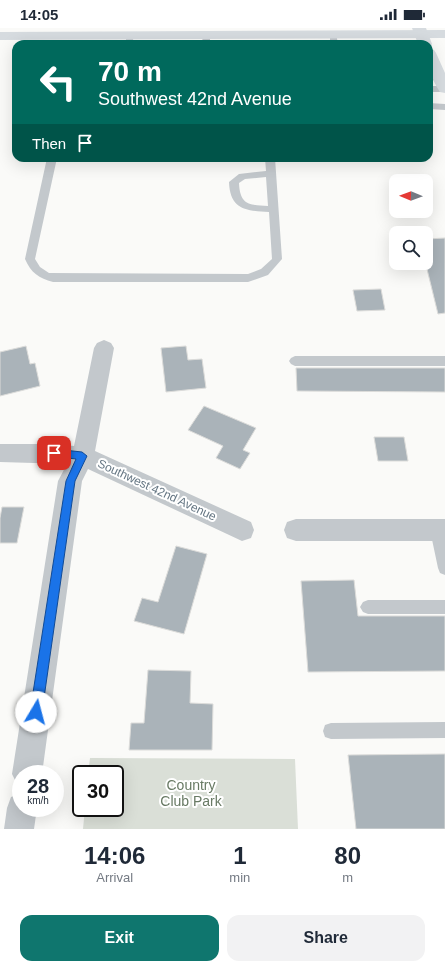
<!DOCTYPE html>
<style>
:root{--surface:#fff;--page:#f2f2f3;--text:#1f2937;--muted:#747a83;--accent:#0f766e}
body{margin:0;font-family:Helvetica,sans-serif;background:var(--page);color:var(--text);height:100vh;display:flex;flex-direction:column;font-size:15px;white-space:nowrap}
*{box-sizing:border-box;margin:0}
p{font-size:13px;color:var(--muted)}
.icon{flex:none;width:22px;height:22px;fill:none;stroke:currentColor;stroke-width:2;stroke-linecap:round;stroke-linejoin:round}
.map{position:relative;height:801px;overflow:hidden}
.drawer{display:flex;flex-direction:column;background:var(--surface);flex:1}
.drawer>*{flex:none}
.hud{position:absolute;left:12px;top:12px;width:421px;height:122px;border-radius:12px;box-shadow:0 4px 16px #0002;background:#00695c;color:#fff;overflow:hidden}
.needle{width:26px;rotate:271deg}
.buttons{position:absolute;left:389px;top:146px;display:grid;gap:8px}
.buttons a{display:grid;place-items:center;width:44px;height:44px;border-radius:8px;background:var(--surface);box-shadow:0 4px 16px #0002;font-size:20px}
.speed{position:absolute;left:12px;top:737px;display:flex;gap:8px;font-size:20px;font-weight:700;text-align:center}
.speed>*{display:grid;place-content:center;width:52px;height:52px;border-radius:50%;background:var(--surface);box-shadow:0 4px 16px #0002;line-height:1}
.speed small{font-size:10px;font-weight:400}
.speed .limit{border:2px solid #111;border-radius:6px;background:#fff;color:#111}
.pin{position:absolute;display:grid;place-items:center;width:34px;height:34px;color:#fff;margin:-17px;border-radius:8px;box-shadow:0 2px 6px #0006}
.me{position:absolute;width:44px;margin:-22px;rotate:8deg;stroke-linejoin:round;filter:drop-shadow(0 0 3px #0008)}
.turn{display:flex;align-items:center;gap:14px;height:84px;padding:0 20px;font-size:18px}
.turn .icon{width:52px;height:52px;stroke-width:2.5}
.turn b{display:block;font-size:28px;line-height:34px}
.then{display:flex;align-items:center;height:38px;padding:0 20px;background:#0003;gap:8px;font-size:15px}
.eta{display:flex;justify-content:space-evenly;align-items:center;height:68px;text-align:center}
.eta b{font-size:24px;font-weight:800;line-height:28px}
.primary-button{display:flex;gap:8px;margin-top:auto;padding:8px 20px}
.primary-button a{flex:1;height:46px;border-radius:12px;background:var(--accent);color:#fff;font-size:16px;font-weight:800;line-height:46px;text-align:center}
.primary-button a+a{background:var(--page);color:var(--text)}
.status{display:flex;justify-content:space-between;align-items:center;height:28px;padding:0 20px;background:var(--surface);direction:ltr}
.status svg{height:11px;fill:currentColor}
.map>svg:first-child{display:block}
.green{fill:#dadfd7}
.building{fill:#aab3b9;stroke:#dcdcda}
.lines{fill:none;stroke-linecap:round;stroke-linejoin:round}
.lane{fill:#c3c8cc;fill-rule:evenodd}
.street{fill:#c3c8cc;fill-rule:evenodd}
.secondary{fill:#d6dbdf;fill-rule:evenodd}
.primary{fill:#d6dbdf;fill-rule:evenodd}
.route{fill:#1a73e8;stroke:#114b97}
.labels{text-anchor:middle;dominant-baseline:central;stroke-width:4;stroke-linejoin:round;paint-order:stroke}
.street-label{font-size:12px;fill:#657683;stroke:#fff}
.near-park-label{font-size:14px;fill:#687a64;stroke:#fff}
</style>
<div class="status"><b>14:05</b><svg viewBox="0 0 49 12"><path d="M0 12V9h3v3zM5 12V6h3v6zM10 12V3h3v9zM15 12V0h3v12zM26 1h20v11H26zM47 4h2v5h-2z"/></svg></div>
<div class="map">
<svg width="445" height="801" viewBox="0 0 445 801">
<rect width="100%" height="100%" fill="#fafaf8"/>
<path class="green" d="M90 730 295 731 298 801H83L85 780H115V746H88Z"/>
<path class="building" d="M445 210V285L438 286 426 237V211Z
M381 261 385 282 357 283 353 262Z
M26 318 30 336 35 335 40 358 0 368V324Z
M186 318 188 332 202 331 206 360 166 364 161 320Z
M296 340H445V364L297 363Z
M204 378 256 400 243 422 250 425 240 441 216 430 223 418 188 402Z
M374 409H404L408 433H378Z
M2 479H24L17 515H0V490Z
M176 518 207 526 184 606 134 593 142 570 158 574Z
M354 552 358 588H445V643L308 644 301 553Z
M148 642 191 643 190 675 213 676 212 722H129L131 695H144Z
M445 726V801H356L348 727Z"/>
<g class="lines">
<path class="lane" d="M203 5 210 7V16H202Z
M330 5H336L338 16H330Z
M126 6H132L134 16H126Z
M429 46 445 47V53L429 52Z
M429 58H445V64H429Z
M429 75 445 76V82L429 81Z
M47 130H57L35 231 40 239 49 245 248 246 261 241 272 231 269 184C245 183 230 181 229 154L239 146 266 143 265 130H275L282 231 268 247 248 254H53C39 250 31 245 25 231ZM266 149 268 178C249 177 240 177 239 155L245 151Z
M295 328H445V338H295L291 336 289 333 291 330Z
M437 496 442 497 445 506V547L440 545 438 540 430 502 432 497Z
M368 572H445V586H368L363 584 360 579 363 574Z
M445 694V710L331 711 325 709 323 703 325 697 331 695Z"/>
<path class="street" d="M104 312 111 315 114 320 95 423 251 494 254 502 251 510 242 513 88 441 82 453 42 746H21V758L17 756 12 746 58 453 67 436 0 434V416H55L74 418 94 320 97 315Z
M296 491H445V513H296L287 510 284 502 287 494Z
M21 765V780H37L34 801H4L7 780 11 769Z"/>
<path class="secondary" d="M412 0H426L432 16 430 19 429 16H418Z
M429 21 434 22 436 25 445 45V65L440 64C430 50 429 37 429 21Z"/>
<path class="primary" d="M445 2V10L0 12V4Z"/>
</g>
<path class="route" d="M54 421 82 424 87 428 75 453 42 684 40 689 36 690 32 689 30 684 66 453 76 431 51 428V422Z"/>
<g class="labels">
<g class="street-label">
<text transform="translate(157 462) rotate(25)">Southwest 42nd Avenue</text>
</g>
<g class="near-park-label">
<text x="191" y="757">Country<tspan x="191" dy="16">Club Park</tspan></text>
</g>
</g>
</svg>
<div class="buttons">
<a><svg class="needle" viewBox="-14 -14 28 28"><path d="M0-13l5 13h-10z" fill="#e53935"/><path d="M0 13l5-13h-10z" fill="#747a83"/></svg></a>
<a><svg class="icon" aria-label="search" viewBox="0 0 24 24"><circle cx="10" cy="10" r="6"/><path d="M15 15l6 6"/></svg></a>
</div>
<div class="speed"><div>28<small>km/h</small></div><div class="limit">30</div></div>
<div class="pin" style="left:54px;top:425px;background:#d93025"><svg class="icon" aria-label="arrive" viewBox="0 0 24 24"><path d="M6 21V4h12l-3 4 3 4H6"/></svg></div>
<svg class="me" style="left:36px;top:684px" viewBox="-20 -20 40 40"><circle r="19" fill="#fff"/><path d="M0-13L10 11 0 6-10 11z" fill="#1a73e8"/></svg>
<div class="hud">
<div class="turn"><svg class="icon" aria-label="left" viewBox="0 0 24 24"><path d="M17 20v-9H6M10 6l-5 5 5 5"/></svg><div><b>70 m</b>Southwest 42nd Avenue</div></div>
<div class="then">Then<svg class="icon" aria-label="arrive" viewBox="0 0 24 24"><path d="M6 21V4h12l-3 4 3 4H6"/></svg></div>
</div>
</div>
<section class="drawer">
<div class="eta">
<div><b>14:06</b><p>Arrival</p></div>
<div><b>1</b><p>min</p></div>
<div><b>80</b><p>m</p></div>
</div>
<div class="primary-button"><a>Exit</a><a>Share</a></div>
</section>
